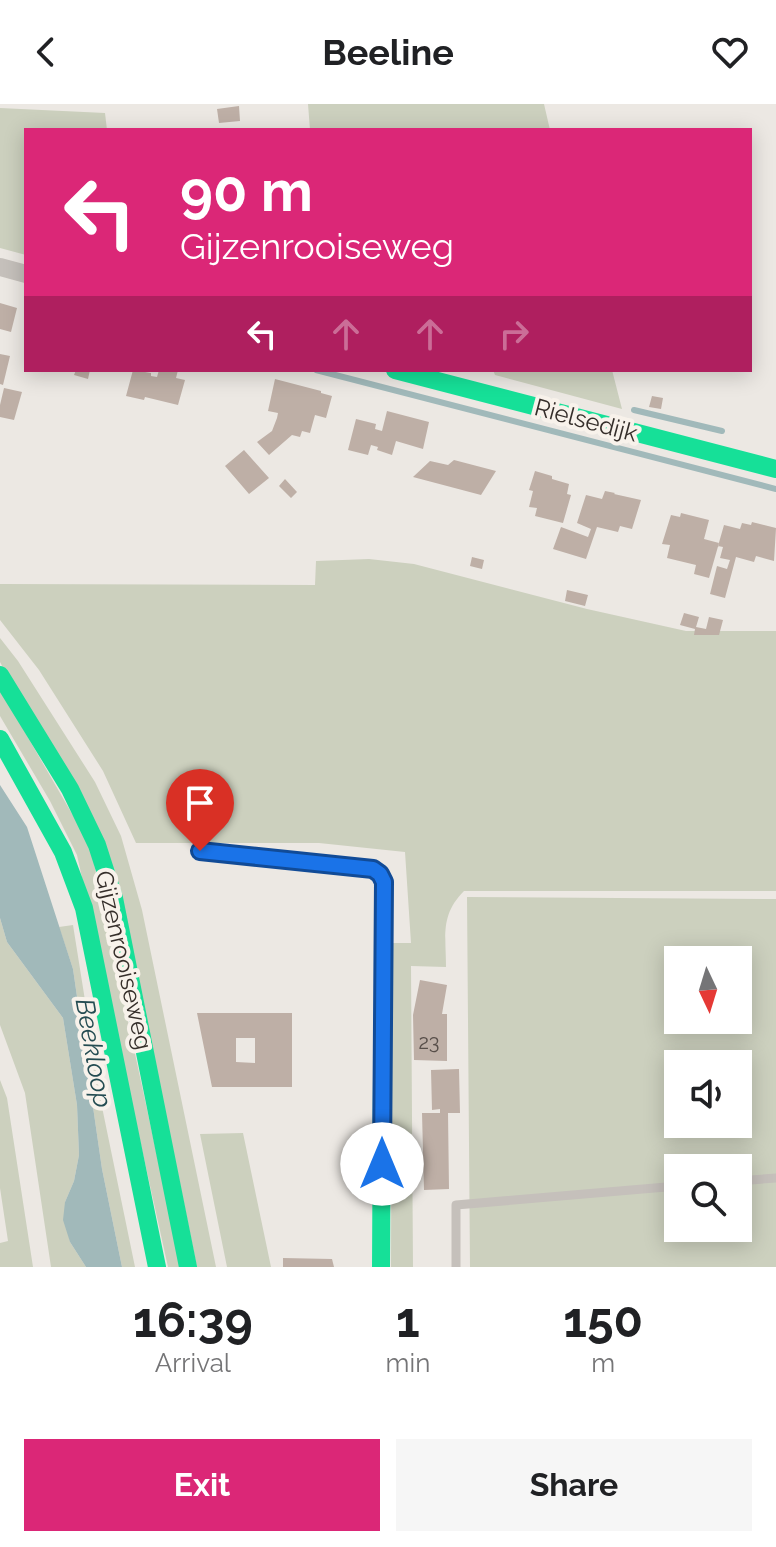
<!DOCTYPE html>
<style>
:root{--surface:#fff;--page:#f6f6f6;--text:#202124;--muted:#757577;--accent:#db2777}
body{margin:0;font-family:Raleway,sans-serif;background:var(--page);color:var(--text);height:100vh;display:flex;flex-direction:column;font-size:30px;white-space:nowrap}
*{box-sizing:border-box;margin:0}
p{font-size:26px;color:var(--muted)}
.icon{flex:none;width:44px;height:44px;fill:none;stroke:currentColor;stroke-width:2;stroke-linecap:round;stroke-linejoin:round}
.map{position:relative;height:1163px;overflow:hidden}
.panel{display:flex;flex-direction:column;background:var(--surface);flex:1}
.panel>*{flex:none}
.guide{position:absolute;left:24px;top:24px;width:728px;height:244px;border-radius:0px;box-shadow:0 4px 20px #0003;background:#db2777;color:#fff;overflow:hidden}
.needle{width:52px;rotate:176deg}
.tools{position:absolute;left:664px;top:842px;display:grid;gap:16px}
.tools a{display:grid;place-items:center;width:88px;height:88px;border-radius:0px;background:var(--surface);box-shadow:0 4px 20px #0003;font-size:40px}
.pin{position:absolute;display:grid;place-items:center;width:68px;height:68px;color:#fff;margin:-82px -34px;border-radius:50% 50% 50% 0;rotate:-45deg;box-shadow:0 0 8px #0007}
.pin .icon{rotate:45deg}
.me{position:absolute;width:88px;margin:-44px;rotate:0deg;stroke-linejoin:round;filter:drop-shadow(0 0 6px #0008)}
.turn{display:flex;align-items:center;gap:28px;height:168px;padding:0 24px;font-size:36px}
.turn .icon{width:104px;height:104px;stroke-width:2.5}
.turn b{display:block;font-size:56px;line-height:68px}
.lanes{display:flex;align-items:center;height:76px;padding:0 24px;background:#0003;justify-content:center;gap:40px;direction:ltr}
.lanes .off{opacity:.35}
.eta{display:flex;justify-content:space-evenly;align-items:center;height:136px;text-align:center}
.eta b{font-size:48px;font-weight:700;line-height:56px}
.cta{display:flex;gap:16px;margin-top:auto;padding:16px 24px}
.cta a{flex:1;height:92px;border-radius:0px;background:var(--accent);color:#fff;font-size:32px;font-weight:700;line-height:92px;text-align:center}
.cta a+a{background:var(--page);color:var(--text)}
header{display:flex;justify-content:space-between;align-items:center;height:104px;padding:0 24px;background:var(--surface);font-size:36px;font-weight:700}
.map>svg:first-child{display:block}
.green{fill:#ccd0be;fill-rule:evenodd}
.water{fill:#a1b9ba}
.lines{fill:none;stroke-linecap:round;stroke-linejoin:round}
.stream{stroke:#a1b9ba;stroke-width:6}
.building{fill:#beafa6;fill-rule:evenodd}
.lane{stroke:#c5c0bb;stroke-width:9}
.street{stroke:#c5c0bb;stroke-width:18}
.fast{stroke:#16e098;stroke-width:18}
.route-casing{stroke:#114b97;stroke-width:20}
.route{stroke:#1a73e8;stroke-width:14}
.labels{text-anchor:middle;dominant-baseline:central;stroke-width:8;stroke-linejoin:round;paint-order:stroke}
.number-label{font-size:20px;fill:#574e49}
.street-label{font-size:24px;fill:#352e2a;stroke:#f8f2eb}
.water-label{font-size:26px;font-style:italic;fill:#244c52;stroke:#f8f2eb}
</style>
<header><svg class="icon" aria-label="back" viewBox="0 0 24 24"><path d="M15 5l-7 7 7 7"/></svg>Beeline<svg class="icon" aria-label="heart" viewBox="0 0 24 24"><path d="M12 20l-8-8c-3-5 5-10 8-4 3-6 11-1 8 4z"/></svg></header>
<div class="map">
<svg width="776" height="1163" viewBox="0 0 776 1163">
<rect width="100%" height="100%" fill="#ece8e3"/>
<path class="green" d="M308 0H544L550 26H310Z
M0 4 105 9 107 26H26V151L0 144Z
M493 266H612L622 305 495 271Z
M369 455 414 460 587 505 686 527H776V787H464C440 811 446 832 446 863L411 862 413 1163H391L392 839H411L405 748 319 739H136L103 667 39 566 0 516V480L315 481 316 457Z
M0 534 18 557 95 678 121 732 142 806 216 1163H197L119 783 0 558Z
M0 585 90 741 181 1163H168L77 751 50 697 0 612Z
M467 793 776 795V1163H470ZM678 856H738V916H678ZM678 960H738V1020H678ZM678 1064H738V1124H678Z
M0 814 7 838 63 914 77 1001 79 1051 74 1077 65 1098 70 1138 86 1163H51L25 989 0 921Z
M73 821 102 1003 135 1163H122L102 1065 73 865 59 823Z
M0 976 7 994 33 1163H0V1139L8 1137 0 1084Z
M243 1029 271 1163H227L200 1030Z"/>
<path class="water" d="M0 681 27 723 73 865 102 1065 122 1163H86L70 1138 63 1116 65 1098 74 1077 79 1051 77 1001 63 914 7 838 0 814Z"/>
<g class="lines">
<path class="stream" d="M316 266 776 385
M634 306 722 327"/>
</g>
<path class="building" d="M239 2 240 17 219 19 217 5Z
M0 199 17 204 11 228 0 225Z
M0 250 10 252 3 281 0 280Z
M76 266H90L88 275 74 271Z
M133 266 151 269V272L157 273 159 266H178L176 274 185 276 178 301 145 293 144 296 126 292Z
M275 275 321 287V289L332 292 326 314 315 311 310 329 302 327 300 333 292 331 269 351 257 338 272 327 277 314 278 309 268 307Z
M4 284 22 288 14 316 0 313V301Z
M652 292 663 294 661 305 649 303Z
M387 307 429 318 423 345 396 337 392 351 377 346 378 343 371 341 368 351 348 346 356 315 376 320 375 325 382 327Z
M244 346 269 374 249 390 225 362Z
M454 356 496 367 481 391 413 373 430 357 448 361Z
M535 367 552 372V375L569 380 567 390 571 391 563 419 535 412 537 404 529 403 533 387 529 386Z
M285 375 297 388 291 394 279 382Z
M605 387 615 389 614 390 641 396 632 425 620 422 618 428 597 423 586 455 553 445 561 423 588 433 591 425 577 419 586 391 602 395Z
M681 409 709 416 704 435 719 439 709 474 694 470 696 461 667 454 670 441 662 440 671 411 680 413Z
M752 418 776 424 774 457 756 452 754 458 736 453 725 494 710 490 717 462 727 465 730 456 720 454 723 443 718 442 724 421 740 425 742 419 751 421Z
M472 453 484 456 482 465 470 462Z
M567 486 588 491 585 502 565 497Z
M684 509 699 513 696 523 706 525 709 513 723 516 719 531H694L695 525 680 521Z
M420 876 447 881 442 910H447V957L414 956 413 911Z
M197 909H292V983H212ZM236 934H255V959L236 958Z
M459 965 460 1009H448L449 1085 424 1086 422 1009H440V1005L432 1006 431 966Z
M283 1154 332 1155 334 1163H283Z"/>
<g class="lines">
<path class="lane" d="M200 747 373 765 380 770 384 778 382 971
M738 1077 776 1074
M456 1163V1101L678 1082"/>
<path class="street" d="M0 163 26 170"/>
<path class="fast" d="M395 266 776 365
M0 571 70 685 97 741 114 794 188 1163
M0 635 63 748 84 804 157 1163
M381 1163 382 974"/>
</g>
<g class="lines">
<g class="route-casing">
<path id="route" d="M200 747 373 765 380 770 384 778 382 1060"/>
</g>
<use href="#route" class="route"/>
</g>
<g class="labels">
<g class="number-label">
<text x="429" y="938">23</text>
</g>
<g class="street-label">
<text transform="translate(586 316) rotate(15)">Rielsedijk</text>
<text transform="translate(124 856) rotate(77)">Gijzenrooiseweg</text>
</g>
<g class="water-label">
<text transform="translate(94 949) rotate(80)">Beekloop</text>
</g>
</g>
</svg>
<div class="tools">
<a><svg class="needle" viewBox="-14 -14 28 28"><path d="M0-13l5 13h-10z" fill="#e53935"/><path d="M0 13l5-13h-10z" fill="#757577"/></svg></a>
<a><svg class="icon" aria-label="sound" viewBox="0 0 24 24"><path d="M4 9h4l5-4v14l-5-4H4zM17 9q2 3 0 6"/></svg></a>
<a><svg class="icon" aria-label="search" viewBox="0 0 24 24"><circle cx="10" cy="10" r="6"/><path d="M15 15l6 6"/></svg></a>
</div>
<div class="pin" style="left:200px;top:747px;background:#d93025"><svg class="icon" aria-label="arrive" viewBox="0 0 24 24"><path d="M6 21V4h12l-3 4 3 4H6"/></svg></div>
<svg class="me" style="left:382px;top:1060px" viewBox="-20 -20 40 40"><circle r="19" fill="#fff"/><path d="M0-13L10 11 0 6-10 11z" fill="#1a73e8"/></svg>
<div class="guide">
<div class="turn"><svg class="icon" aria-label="left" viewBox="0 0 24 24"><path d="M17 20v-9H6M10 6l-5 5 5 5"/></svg><div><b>90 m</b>Gijzenrooiseweg</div></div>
<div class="lanes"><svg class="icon" aria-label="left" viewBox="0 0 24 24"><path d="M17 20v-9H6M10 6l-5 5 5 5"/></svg><svg class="icon off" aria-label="ahead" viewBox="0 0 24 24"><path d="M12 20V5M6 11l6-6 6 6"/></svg><svg class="icon off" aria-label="ahead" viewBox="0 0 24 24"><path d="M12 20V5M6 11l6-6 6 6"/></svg><svg class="icon off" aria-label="right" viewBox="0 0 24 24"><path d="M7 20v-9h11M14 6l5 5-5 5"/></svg></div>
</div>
</div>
<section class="panel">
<div class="eta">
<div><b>16:39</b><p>Arrival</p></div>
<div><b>1</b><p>min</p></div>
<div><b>150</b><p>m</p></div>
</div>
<div class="cta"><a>Exit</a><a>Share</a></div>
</section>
